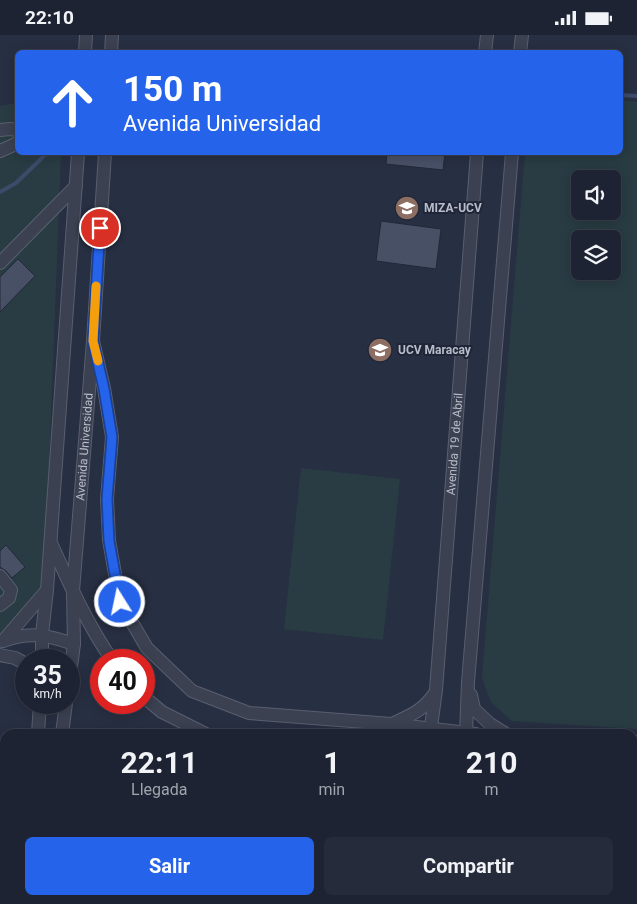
<!DOCTYPE html>
<html lang="es">
<style>
:root{--surface:#1d2332;--page:#252b3a;--text:#f1f3f6;--muted:#a0a4ac;--line:#3b404d;--accent:#2563eb}
body{margin:0;font-family:Roboto,sans-serif;background:var(--page);color:var(--text);height:100vh;display:flex;flex-direction:column;font-size:19px;white-space:nowrap}
*{box-sizing:border-box;margin:0}
p{font-size:16px;color:var(--muted)}
.icon{flex:none;width:28px;height:28px;fill:none;stroke:currentColor;stroke-width:2;stroke-linecap:round;stroke-linejoin:round}
.map{position:relative;flex:1;overflow:hidden}
.drawer{position:absolute;left:0px;top:694px;width:638px;height:176px;display:flex;flex-direction:column;background:var(--surface);border-radius:15px 15px 0 0;box-shadow:0 2px 12px #0003,0 0 0 1px var(--line)}
.drawer>*{flex:none}
.hud{position:absolute;left:15px;top:15px;width:608px;height:105px;border-radius:8px;box-shadow:0 2px 12px #0003,0 0 0 1px var(--line);background:#2563eb;color:#fff;overflow:hidden}
.tools{position:absolute;left:571px;top:135px;display:grid;gap:10px}
.tools a{display:grid;place-items:center;width:50px;height:50px;border-radius:8px;background:var(--surface);box-shadow:0 2px 12px #0003,0 0 0 1px var(--line);font-size:25px}
.speed{position:absolute;left:15px;top:614px;display:flex;gap:10px;font-size:25px;font-weight:700;text-align:center}
.speed>*{display:grid;place-content:center;width:65px;height:65px;border-radius:50%;background:var(--surface);box-shadow:0 2px 12px #0003,0 0 0 1px var(--line);line-height:1}
.speed small{font-size:12px;font-weight:400}
.speed .limit{border:8px solid #d22;background:#fff;color:#111}
.pin{position:absolute;display:grid;place-items:center;width:42px;height:42px;color:#fff;margin:-21px;border:2px solid #fff;border-radius:50%;box-shadow:0 1px 5px #0007}
.me{position:absolute;width:55px;margin:-28px;rotate:350deg;stroke-linejoin:round;filter:drop-shadow(0 0 4px #0008)}
.turn{display:flex;align-items:center;gap:18px;height:105px;padding:0 25px;font-size:22px}
.turn .icon{width:65px;height:65px;stroke-width:2.5}
.turn b{display:block;font-size:35px;line-height:42px}
.eta{display:flex;justify-content:space-evenly;align-items:center;height:85px;text-align:center}
.eta b{font-size:30px;font-weight:700;line-height:35px}
.button{display:flex;gap:10px;margin-top:auto;padding:10px 25px}
.button a{flex:1;height:58px;border-radius:8px;background:var(--accent);color:#fff;font-size:20px;font-weight:700;line-height:58px;text-align:center}
.button a+a{background:var(--page);color:var(--text)}
.status{display:flex;justify-content:space-between;align-items:center;height:35px;padding:0 25px;background:var(--surface);direction:ltr}
.status svg{height:14px;fill:currentColor}
.map>svg:first-child{display:block}
.green{fill:#293c43;fill-rule:evenodd}
.lines{fill:none;stroke-linecap:round;stroke-linejoin:round}
.stream{stroke:#3d4a6a;stroke-width:4}
.building{fill:#485066;stroke:#222839}
.minor-casing{stroke:#595f6f;stroke-width:14}
.minor{stroke:#3b4151;stroke-width:12}
.route-casing{stroke:#184099;stroke-width:12}
.route{stroke:#2563eb;stroke-width:9}
.slow{stroke:#f59e0b;stroke-width:9}
.labels{text-anchor:middle;dominant-baseline:central;stroke-width:4;stroke-linejoin:round;paint-order:stroke}
.poi-label{font-size:12px;font-weight:bold;fill:#b8bdcb;stroke:#202637;text-anchor:start}
.street-label{font-size:12px;fill:#b8bdcb;stroke:#202637}
</style>
<div class="status"><b>22:10</b><svg viewBox="0 0 49 12"><path d="M0 12V9h3v3zM5 12V6h3v6zM10 12V3h3v9zM15 12V0h3v12zM26 1h20v11H26zM47 4h2v5h-2z"/></svg></div>
<div class="map">
<svg width="637" height="869" viewBox="0 0 637 869">
<rect width="100%" height="100%" fill="#272f42"/>
<path class="green" d="M620 65 637 67V694L512 686 491 667 482 643 525 118H620ZM580 144H612V176H580ZM580 204H612V236H580Z
M17 68 18 118H61L44 565 0 601V71Z
M301 433 400 444 383 605 284 594Z"/>
<g class="lines">
<path class="stream" d="M620 60 637 61
M0 157 16 148 47 118"/>
</g>
<path class="building" d="M387 118H445L443 135 386 129Z
M381 186 441 194 436 234 376 226Z
M18 224 35 241 0 277V242Z
M6 510 25 532 12 543 6 536 0 532V516Z"/>
<g class="lines">
<g class="minor-casing">
<g id="minor">
<path d="M85 18 86 0"/>
<path d="M111 18 112 0"/>
<path d="M485 18 487 0"/>
<path d="M520 18 522 0"/>
<path d="M0 95 10 94 18 95"/>
<path d="M0 116 18 108"/>
<path d="M0 228 76 151"/>
<path d="M93 306 104 353 112 402 107 464 109 505 120 567 147 613 192 656 249 678 391 689 476 699"/>
<path d="M51 508C69 548 87 589 112 625"/>
<path d="M0 541 11 555 9 563 0 570"/>
<path d="M3 606C30 596 47 600 74 609"/>
<path d="M3 606 47 555"/>
<path d="M0 620 15 623 26 629"/>
<path d="M42 625V599L47 555 78 118"/>
<path id="s1" d="M69 647 74 609 73 556 93 306 105 118"/>
<path d="M471 660 474 674 490 689 506 699"/>
<path d="M144 662 162 677 206 699"/>
<path d="M392 689C411 680 423 676 435 658"/>
<path d="M38 699 40 668"/>
<path d="M62 699 66 668"/>
<path id="s2" d="M430 699 436 655 477 118"/>
<path d="M466 699 468 647 512 118"/>
<path d="M632 707H637"/>
<path d="M632 746H637"/>
<path d="M632 779H637"/>
<path d="M0 783 5 782"/>
<path d="M277 865 278 869"/>
<path d="M24 869 25 865"/>
<path d="M48 869V865"/>
<path d="M244 869 251 865"/>
<path d="M419 869V865"/>
<path d="M451 869V865"/>
<path d="M581 869V865"/>
</g>
</g>
<use href="#minor" class="minor"/>
</g>
<g class="lines">
<g class="route-casing">
<path id="route" d="M100 193 93 306 104 354 112 402 107 464 109 506 120 567"/>
</g>
<use href="#route" class="route"/>
<path class="slow" d="M96 251 93 306 98 326"/>
</g>
<defs>
<g id="university-disc" transform="scale(1.25)"><circle r="9.5" fill="#8d6e63" stroke="#202637"/><path d="M0-5L7-2L0 1L-7-2ZM-4 1L0 2.5L4 1V4Q0 6-4 4Z" fill="#fff"/></g>
</defs>
<g fill-rule="evenodd">
<use href="#university-disc" x="407" y="173"/>
<use href="#university-disc" x="380" y="315"/>
</g>
<g class="labels">
<g class="poi-label">
<text x="424" y="173">MIZA-UCV</text>
<text x="398" y="315">UCV Maracay</text>
</g>
<g class="street-label">
<text stroke="none"><textPath href="#s2" startOffset="291">Avenida 19 de Abril</textPath></text>
<text stroke="none"><textPath href="#s1" startOffset="236">Avenida Universidad</textPath></text>
</g>
</g>
</svg>
<div class="tools">
<a><svg class="icon" aria-label="sound" viewBox="0 0 24 24"><path d="M4 9h4l5-4v14l-5-4H4zM17 9q2 3 0 6"/></svg></a>
<a><svg class="icon" aria-label="layers" viewBox="0 0 24 24"><path d="M12 4l9 5-9 5-9-5zM3 14l9 5 9-5"/></svg></a>
</div>
<div class="speed"><div>35<small>km/h</small></div><div class="limit">40</div></div>
<div class="pin" style="left:100px;top:193px;background:#d93025"><svg class="icon" aria-label="arrive" viewBox="0 0 24 24"><path d="M6 21V4h12l-3 4 3 4H6"/></svg></div>
<svg class="me" style="left:120px;top:567px" viewBox="-20 -20 40 40"><circle r="17" fill="#2563eb" stroke="#fff" stroke-width="3"/><path d="M0-11L8 9 0 5-8 9z" fill="#fff"/></svg>
<div class="hud">
<div class="turn"><svg class="icon" aria-label="ahead" viewBox="0 0 24 24"><path d="M12 20V5M6 11l6-6 6 6"/></svg><div><b>150 m</b>Avenida Universidad</div></div>
</div>
<section class="drawer">
<div class="eta">
<div><b>22:11</b><p>Llegada</p></div>
<div><b>1</b><p>min</p></div>
<div><b>210</b><p>m</p></div>
</div>
<div class="button"><a>Salir</a><a>Compartir</a></div>
</section>
</div>
